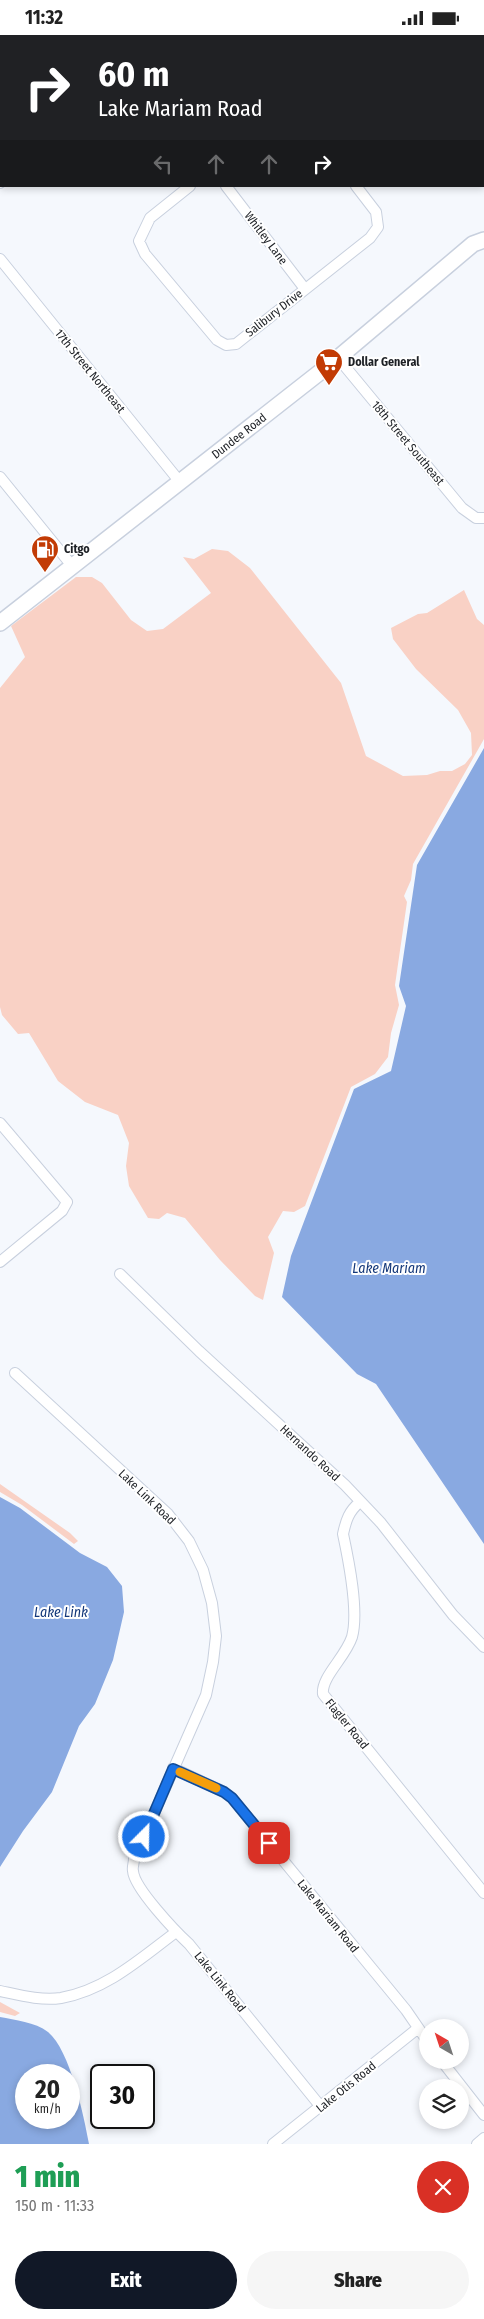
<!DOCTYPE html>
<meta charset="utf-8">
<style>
:root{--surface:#fff;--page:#f6f6f6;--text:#222;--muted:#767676;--accent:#111827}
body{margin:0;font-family:"Fira Sans Condensed",sans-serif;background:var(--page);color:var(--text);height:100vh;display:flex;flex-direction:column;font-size:19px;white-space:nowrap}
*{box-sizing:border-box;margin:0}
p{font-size:16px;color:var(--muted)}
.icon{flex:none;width:28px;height:28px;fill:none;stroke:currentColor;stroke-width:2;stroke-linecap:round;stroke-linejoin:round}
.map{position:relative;height:2109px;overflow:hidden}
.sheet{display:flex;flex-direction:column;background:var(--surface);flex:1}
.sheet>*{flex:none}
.banner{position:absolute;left:0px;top:0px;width:485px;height:152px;box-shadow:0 2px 8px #0003;background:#202124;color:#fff;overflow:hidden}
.needle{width:32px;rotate:321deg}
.buttons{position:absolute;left:419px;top:1984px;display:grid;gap:10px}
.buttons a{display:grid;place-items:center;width:50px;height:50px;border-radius:50%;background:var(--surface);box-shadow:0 2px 8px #0003;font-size:25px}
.speed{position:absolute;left:15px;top:2029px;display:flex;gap:10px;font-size:25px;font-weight:700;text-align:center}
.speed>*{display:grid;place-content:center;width:65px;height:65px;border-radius:50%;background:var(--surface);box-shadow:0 2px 8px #0003;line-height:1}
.speed small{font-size:12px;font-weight:400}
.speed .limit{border:2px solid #111;border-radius:8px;background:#fff;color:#111}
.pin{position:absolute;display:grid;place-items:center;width:42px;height:42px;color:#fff;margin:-21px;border-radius:10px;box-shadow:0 2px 8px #0006}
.me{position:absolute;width:55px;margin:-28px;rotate:23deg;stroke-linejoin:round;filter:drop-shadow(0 0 4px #0008)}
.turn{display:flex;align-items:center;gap:18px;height:105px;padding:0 15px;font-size:22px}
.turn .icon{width:65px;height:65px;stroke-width:2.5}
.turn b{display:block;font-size:35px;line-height:42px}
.lanes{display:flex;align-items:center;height:48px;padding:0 15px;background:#0003;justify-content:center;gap:25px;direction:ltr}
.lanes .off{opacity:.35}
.round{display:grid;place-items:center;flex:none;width:52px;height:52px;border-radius:26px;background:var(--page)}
.overview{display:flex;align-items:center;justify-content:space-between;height:85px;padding:0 15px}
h1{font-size:30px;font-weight:800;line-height:38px;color:#1e9e55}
.primary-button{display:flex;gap:10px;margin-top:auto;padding:10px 15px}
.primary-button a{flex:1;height:58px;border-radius:30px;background:var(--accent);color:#fff;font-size:20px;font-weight:800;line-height:58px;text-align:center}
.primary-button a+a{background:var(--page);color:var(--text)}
.status{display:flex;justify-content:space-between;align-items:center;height:35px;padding:0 25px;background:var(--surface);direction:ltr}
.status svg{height:14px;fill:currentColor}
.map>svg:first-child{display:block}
.green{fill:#f9d1c5}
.water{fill:#89a9e1;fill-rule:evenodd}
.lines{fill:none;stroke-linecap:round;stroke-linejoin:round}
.street-casing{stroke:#c8d0de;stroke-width:12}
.secondary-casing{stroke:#c8d0de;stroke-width:18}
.street{stroke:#fff;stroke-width:10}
.secondary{stroke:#fff;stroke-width:15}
.route-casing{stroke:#114b97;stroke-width:12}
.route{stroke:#1a73e8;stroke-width:9}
.slow{stroke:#f59e0b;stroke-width:9}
.labels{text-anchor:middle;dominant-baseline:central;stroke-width:4;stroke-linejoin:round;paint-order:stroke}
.street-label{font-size:12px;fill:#1d2025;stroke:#fff}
.poi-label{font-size:12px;font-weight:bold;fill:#1d2025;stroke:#fff;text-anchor:start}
.water-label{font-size:14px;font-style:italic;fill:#14387a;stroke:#fff}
</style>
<div class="status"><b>11:32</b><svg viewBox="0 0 49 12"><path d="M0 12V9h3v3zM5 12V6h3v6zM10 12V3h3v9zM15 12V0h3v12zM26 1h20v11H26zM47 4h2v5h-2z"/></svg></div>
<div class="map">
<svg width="484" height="2109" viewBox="0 0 484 2109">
<rect width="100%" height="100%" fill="#f5f8fd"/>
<path class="green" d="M212 514 228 516 250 533 341 648 366 721 403 741 427 740 440 736H452L465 729 472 720 471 698 458 675 416 634 393 604 391 593 418 579 427 578 464 555 477 584 484 590V704L413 829 411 845 404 861 407 867 395 950 399 970 391 998 388 1022 375 1039 351 1052 305 1171 294 1177 283 1176 268 1202 274 1218 263 1265 255 1261 220 1225 185 1183 167 1178 159 1184 148 1183 129 1151 126 1131 129 1108 118 1080 85 1067 58 1046 29 998 18 999 2 980 0 972V653L25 622 11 591 76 542H92L102 548 131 585 147 596 163 594 211 558 183 522 194 524Z
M0 1449 70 1498 78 1506 74 1509 22 1470 0 1457Z
M0 1967 20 1978 15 1981 0 1977Z"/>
<path class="water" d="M484 713V1509L376 1349 357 1339 282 1262 291 1221 354 1054 391 1036 406 971 399 951 417 830Z
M0 1462 20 1473 80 1518 107 1532 122 1551 124 1577 113 1625 95 1669 79 1691 52 1757 23 1796 0 1832Z
M0 1982C15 1985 35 1987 48 1997 70 2015 84 2081 89 2109H0ZM26 2040H69V2082H26Z"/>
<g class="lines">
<g class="street-casing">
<path id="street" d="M182 0 183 1
M30 1 32 0
M377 1 378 0
M0 26 1 25
M0 148 1 147
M190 151 150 183 139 206 145 219 217 305 226 310 236 309 370 203 378 192 376 177 356 151
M226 151 305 254
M0 224 180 447
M338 323 462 473 476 483H484
M0 442 73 532
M0 1088 67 1167 62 1176 0 1227
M120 1239 199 1316 345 1450 381 1488 453 1580 484 1612
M15 1338 168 1479 189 1506 203 1535 212 1568 216 1601 213 1627 206 1660 134 1824C134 1828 132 1833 133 1836 134 1853 176 1897 189 1909L321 2072
M360 1467C349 1476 346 1485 343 1499 349 1527 359 1576 352 1602 345 1623 321 1642 323 1659L484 1858
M173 1733 224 1757 232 1763 406 1975 428 2007
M0 1956C19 1960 41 1966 61 1963 106 1955 140 1924 176 1897
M441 2025 484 2080
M273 2109 417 1994
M477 2109 484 2103"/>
</g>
<g class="secondary-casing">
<path id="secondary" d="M0 588 338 323 473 209 484 205"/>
</g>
<use href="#street" class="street"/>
<use href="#secondary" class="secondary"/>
</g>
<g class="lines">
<g class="route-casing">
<path id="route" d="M144 1802 173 1734 224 1757 232 1763 269 1808"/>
</g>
<use href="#route" class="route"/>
<path class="slow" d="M180 1737 216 1753"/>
</g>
<defs>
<g id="supermarket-pin" transform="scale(1.4375)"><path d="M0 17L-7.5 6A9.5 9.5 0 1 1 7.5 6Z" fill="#c23b05" stroke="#fff"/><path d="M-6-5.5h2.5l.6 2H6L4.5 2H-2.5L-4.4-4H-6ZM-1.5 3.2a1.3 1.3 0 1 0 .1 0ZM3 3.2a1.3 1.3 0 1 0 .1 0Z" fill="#fff"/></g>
<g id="fuel-pin" transform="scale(1.4375)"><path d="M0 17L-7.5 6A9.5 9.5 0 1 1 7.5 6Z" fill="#c23b05" stroke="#fff"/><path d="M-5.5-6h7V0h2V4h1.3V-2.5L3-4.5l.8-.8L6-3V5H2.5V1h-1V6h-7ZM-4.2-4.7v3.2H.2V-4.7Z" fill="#fff"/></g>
</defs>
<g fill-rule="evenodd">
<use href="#supermarket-pin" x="329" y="327"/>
<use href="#fuel-pin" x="45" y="514"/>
</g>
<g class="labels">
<g class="street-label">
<text transform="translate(266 203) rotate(53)">Whitley Lane</text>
<text transform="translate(274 278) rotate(-38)">Salibury Drive</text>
<text transform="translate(90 336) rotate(51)">17th Street Northeast</text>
<text transform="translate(239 401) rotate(-38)">Dundee Road</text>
<text transform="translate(408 408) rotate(50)">18th Street Southeast</text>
<text transform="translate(310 1418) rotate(43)">Hernando Road</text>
<text transform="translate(147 1462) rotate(44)">Lake Link Road</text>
<text transform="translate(347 1689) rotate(51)">Flagler Road</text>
<text transform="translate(328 1881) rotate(51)">Lake Mariam Road</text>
<text transform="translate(220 1947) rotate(51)">Lake Link Road</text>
<text transform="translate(346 2052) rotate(-39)">Lake Otis Road</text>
</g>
<g class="poi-label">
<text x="348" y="327">Dollar General</text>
<text x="64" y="514">Citgo</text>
</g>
<g class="water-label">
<text x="389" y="1233">Lake Mariam</text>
<text x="61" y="1577">Lake Link</text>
</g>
</g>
</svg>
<div class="buttons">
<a><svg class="needle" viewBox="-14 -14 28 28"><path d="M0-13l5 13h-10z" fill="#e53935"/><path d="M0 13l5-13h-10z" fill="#767676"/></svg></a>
<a><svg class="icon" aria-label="layers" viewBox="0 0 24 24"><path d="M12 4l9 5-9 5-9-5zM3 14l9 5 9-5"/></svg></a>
</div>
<div class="speed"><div>20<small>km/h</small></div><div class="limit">30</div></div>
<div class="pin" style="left:269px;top:1808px;background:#d93025"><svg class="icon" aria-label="arrive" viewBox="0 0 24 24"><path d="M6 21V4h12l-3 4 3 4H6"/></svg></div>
<svg class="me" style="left:144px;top:1802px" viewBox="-20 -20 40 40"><circle r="17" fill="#1a73e8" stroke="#fff" stroke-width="3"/><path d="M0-11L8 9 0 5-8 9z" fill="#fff"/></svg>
<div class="banner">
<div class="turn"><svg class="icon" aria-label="right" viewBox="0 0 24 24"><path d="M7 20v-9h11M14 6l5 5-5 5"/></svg><div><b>60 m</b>Lake Mariam Road</div></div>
<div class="lanes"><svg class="icon off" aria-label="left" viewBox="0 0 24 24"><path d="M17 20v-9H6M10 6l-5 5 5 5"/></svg><svg class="icon off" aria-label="ahead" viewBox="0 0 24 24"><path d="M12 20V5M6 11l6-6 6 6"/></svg><svg class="icon off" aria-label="ahead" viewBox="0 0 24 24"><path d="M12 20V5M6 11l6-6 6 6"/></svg><svg class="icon" aria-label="right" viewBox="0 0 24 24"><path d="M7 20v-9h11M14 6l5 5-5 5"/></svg></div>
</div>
</div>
<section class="sheet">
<div class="overview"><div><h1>1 min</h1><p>150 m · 11:33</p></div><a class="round" style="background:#d93025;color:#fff"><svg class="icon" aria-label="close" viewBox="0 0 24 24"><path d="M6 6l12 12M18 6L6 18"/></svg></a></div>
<div class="primary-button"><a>Exit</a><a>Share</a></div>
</section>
